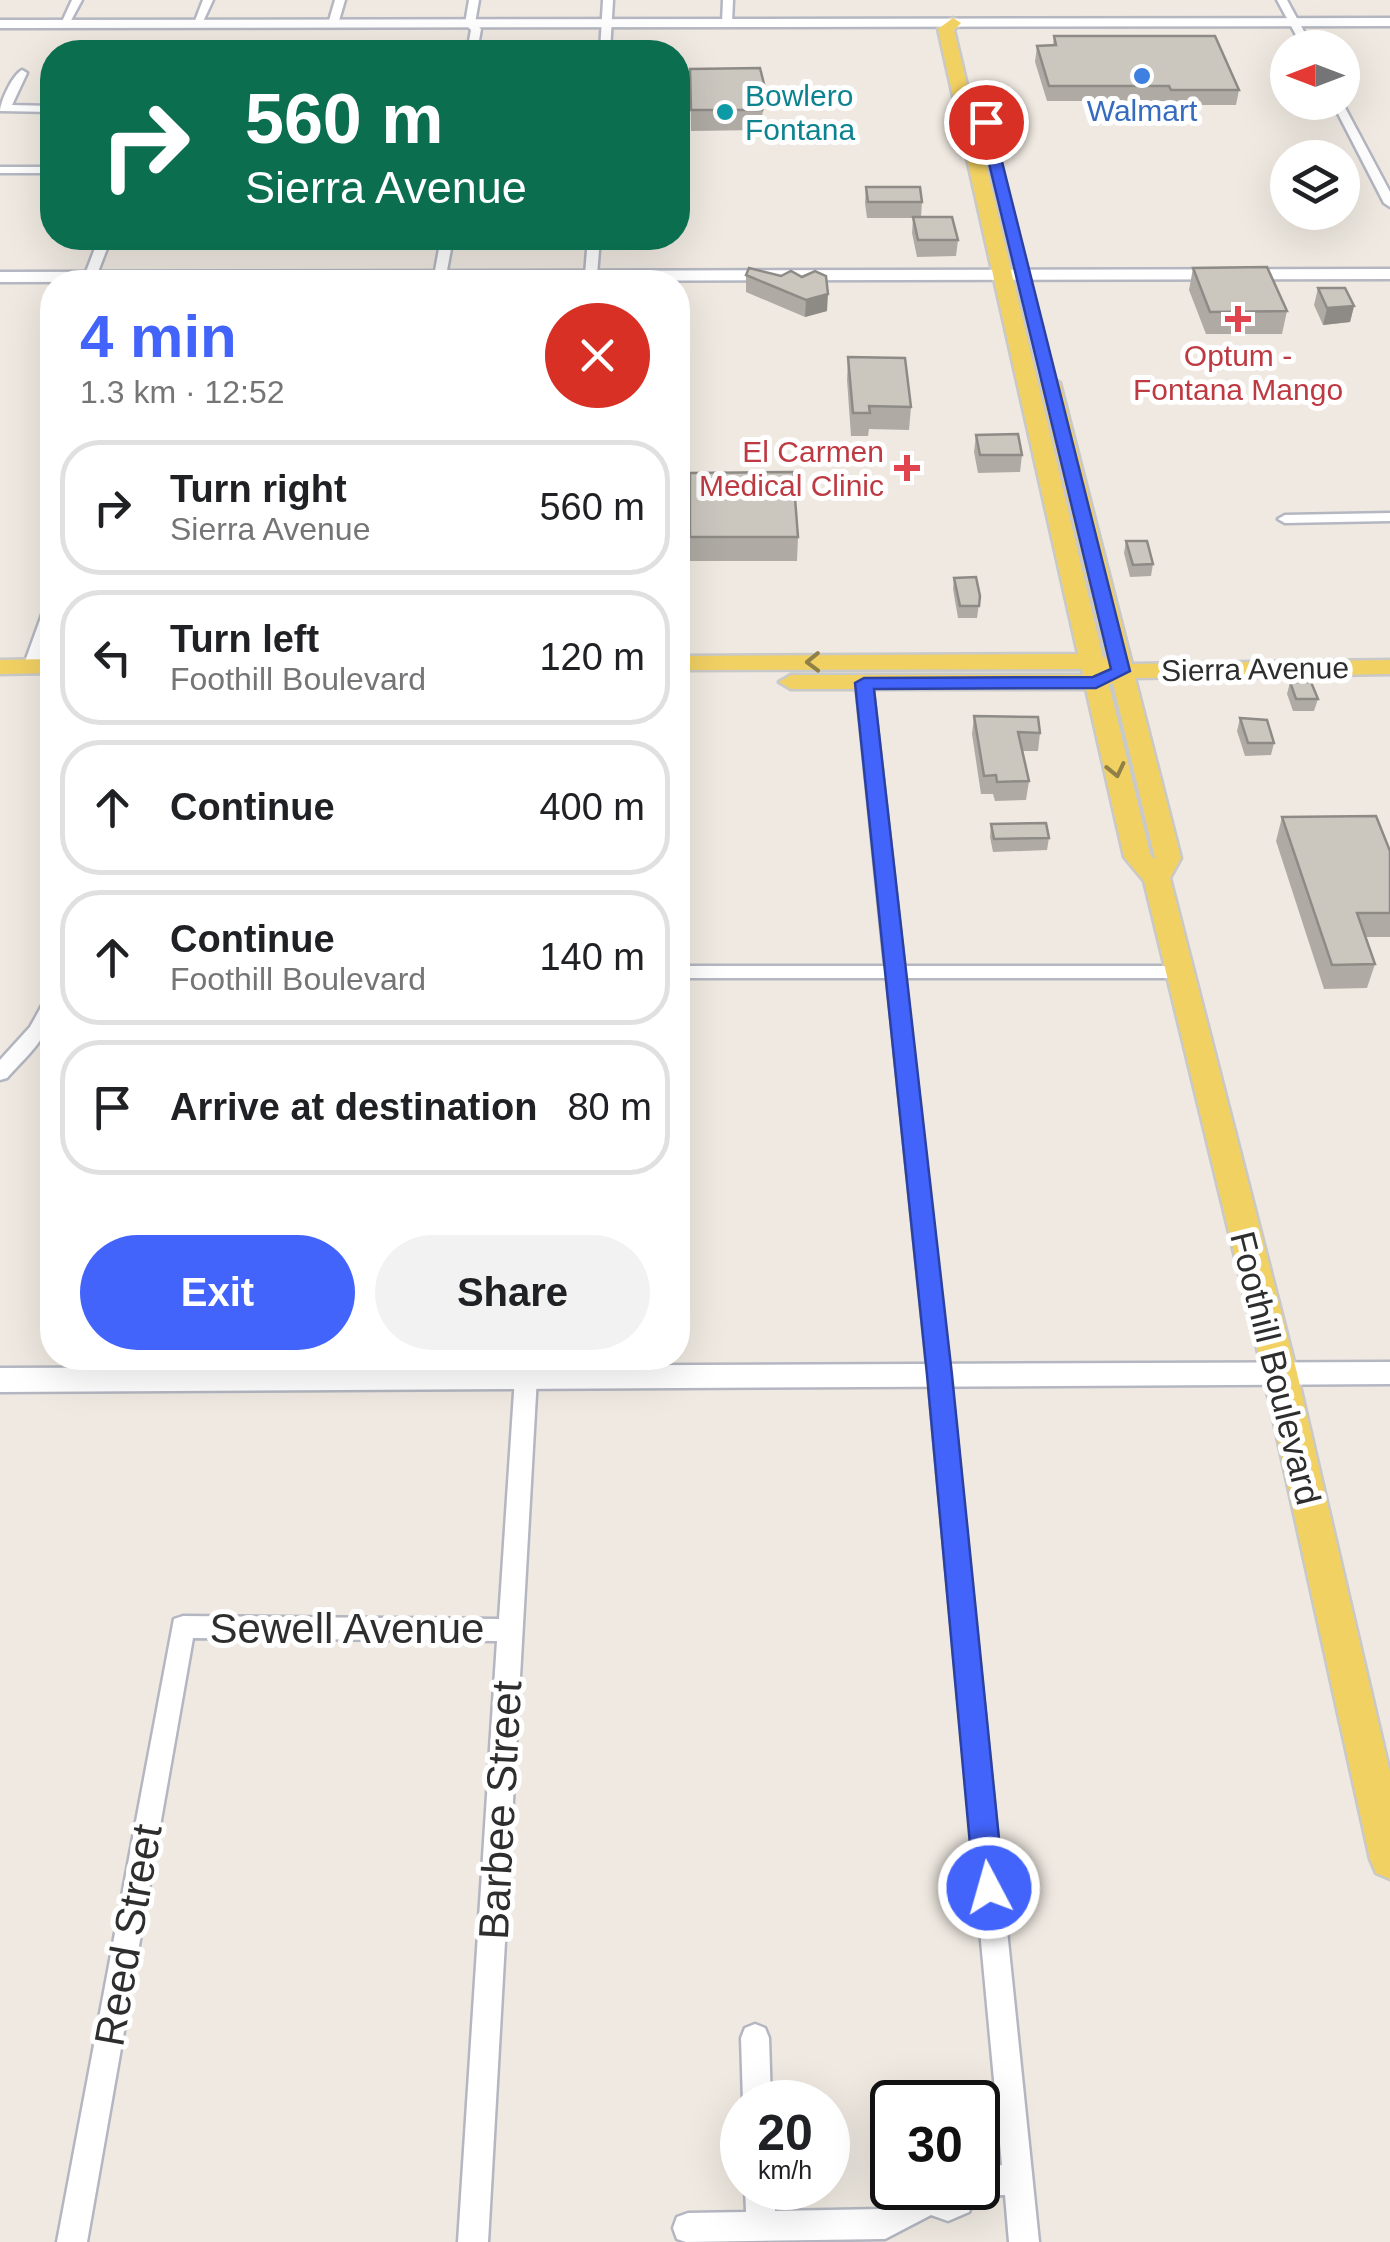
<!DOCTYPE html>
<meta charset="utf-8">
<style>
:root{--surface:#fff;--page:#f2f2f2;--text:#202124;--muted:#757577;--line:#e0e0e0;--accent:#4264fb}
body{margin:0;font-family:Arial,sans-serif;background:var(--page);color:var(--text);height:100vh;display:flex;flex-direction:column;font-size:38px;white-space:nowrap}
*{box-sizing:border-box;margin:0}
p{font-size:32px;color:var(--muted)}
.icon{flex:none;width:55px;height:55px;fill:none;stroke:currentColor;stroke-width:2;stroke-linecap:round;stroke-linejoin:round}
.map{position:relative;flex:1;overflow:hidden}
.details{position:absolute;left:40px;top:270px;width:650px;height:1100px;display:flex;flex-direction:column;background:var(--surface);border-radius:40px;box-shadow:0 10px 40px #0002}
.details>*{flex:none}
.guide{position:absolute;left:40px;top:40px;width:650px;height:210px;border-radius:40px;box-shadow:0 10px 40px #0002;background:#0b6e4f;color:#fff;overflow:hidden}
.needle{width:65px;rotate:270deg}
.tools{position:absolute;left:1270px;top:30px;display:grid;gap:20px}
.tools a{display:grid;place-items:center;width:90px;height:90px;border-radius:50%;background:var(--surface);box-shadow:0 10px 40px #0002;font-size:50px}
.speed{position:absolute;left:720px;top:2080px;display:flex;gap:20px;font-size:50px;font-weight:700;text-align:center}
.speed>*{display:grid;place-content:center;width:130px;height:130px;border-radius:50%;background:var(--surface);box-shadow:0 10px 40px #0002;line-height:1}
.speed small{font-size:25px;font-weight:400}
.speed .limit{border:5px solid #111;border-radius:15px;background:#fff;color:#111}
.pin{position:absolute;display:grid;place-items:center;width:85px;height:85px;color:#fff;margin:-42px;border:5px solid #fff;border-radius:50%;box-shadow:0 2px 10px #0007}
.me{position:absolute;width:110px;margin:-55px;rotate:354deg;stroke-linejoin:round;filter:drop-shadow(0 0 8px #0008)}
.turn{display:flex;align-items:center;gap:35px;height:210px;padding:0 40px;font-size:45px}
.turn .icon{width:130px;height:130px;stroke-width:2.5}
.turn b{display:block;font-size:70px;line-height:85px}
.round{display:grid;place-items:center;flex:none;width:105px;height:105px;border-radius:52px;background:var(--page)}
.headline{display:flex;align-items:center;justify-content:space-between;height:170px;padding:0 40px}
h1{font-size:60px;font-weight:700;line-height:75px;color:var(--accent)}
.button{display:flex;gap:20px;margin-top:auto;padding:20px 40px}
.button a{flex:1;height:115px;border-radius:60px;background:var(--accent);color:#fff;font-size:40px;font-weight:700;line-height:115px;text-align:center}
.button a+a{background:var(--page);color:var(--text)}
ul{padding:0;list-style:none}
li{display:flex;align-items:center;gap:30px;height:135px;margin:0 20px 15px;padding:0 20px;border:5px solid var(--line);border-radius:40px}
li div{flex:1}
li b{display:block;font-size:38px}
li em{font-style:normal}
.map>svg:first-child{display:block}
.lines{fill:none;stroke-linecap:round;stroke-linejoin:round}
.minor-casing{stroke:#b4b7c1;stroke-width:5}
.tertiary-casing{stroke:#b4b7c1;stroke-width:5}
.primary-casing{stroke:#c9c9c9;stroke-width:5}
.minor{fill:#fff;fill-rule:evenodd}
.tertiary{fill:#fff;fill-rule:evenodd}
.primary{fill:#f2d163;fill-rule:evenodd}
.wall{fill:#afaba4}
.shaded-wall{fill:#8e8b86}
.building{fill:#cbc7bf;stroke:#8e8b86;stroke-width:2.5}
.oneway{stroke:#908048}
.route{fill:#4264fb;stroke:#2b41a3;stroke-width:2.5}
.shop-dot{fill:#3f7fe0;stroke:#fff;stroke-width:4}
.culture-dot{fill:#0f9aa8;stroke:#fff;stroke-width:4}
.health-dot{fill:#e0444e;stroke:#fff;stroke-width:4}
.labels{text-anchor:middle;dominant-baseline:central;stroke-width:10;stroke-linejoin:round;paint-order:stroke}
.far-culture-label{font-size:30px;fill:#0d838f;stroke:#fff;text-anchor:start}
.far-shop-label{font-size:30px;fill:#366cbe;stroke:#fff}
.far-health-label{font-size:30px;fill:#be3a42;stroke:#fff}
.far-street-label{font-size:30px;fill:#2e2e2e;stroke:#fff}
.street-label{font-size:35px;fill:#2e2e2e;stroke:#fff}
.near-street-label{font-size:42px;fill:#2e2e2e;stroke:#fff}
</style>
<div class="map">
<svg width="1390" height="2242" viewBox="0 0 1390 2242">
<rect width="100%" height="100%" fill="#efe9e1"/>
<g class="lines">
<g class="minor-casing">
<path id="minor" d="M72 0H82L68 26H60Z
M203 0H213L201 26H193Z
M335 0H345L338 24 333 27 328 24Z
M469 0H479L475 23 481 29 477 52H467L471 30 465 24Z
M603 0H613L610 52H600Z
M723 0H733L732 23 727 26 722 23Z
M1277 0H1287L1313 48H1303Z
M22 70 27 73 12 105 52 106V112L0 111C1 100 12 76 22 70Z
M1332 102H1342L1390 192V207L1384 203Z
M0 167H52V173H0Z
M99 238H111L96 277 86 280 84 277Z
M441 238H453L446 276 440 280 434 276Z
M588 238H600L597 275 591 279 585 275Z
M1390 513V521L1285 523 1278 519 1285 515Z
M52 604C53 624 50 662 31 672L25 670 23 667 44 609Z
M864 678 872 683 904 966H1181L1190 972 1181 978H905L950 1375 1039 2242H1009L1005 2195 976 2196 969 2212 948 2221 931 2215 885 2239 686 2242 677 2239 673 2228 677 2217 688 2213 746 2212 745 2188H775V2211L882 2209 914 2191 913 2188H944L947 2191 948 2188H978V2167L1002 2165 928 1375 887 978H678V966H885L856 683Z
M52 998C54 1035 30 1052 7 1078L0 1080V1060L30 1027 45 1000Z
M329 1358H351L345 1385 337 1387 329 1385 326 1378Z
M526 1368 534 1370 537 1377 488 2242H458L497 1641 193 1638 87 2242H57L174 1619 183 1616 499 1619 515 1377 518 1370Z
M755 2024 765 2028 769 2038 771 2102H743L741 2038 745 2028Z"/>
</g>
<g class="tertiary-casing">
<path id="tertiary" d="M1390 18V26L0 28V20Z
M1390 269V279L0 282V272Z
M1390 1362V1384L0 1392V1368Z"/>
</g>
<g class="primary-casing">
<path id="primary" d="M953 18 961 23 954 30 1103 658 1107 659 1040 383 1050 377 1060 383 1132 664 1390 660V674L1135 678 1181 858 1170 878 1297 1373 1390 1773V1879L1376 1873 1370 1859 1263 1373 1144 881 1124 857 1086 689H791L779 682 791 675H1083L1082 669 678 670V656L1078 654 938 29ZM1113 683 1155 858 1154 859 1150 854 1109 685Z
M52 659V673L0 674V660Z"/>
</g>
<use href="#minor" class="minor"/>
<use href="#tertiary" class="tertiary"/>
<use href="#primary" class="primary"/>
</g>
<path class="wall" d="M1054 36 1239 90 1236 105H1168L1166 101H1047L1035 62 1037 46 1053 45Z
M690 69 765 88 761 130 691 131Z
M866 187 922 202 921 217 958 240 956 256 917 257 912 233 913 218H867L865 203Z
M749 268 827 311 805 317 746 292V275Z
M1193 268 1287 311 1282 334H1206L1189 290Z
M1318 288 1354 306 1350 322 1323 325 1314 305Z
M848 357 911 407 909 430 869 429 868 436H851L847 380Z
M976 435 1022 455 1020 472 978 473 974 452Z
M690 473 798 537 797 561H690Z
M1126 541 1153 564 1151 576 1130 577 1124 553Z
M954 578 980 596 977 618H958L953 589Z
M1290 682 1318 699 1314 711H1293L1287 694Z
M974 716 1040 733 1038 751H1022L1029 781 1026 800 995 801 993 794H981L972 734Z
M1240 718 1274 743 1271 755 1245 756 1237 731Z
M1282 817 1390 851V937H1365L1375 964 1367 988 1324 989 1276 841Z
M991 824 1049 838 1047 850 993 852 990 837Z"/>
<path class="shaded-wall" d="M765 88 764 109 762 112 761 95Z
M828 294 827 311 805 317 806 300Z
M1354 306 1350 322 1323 325 1327 308Z"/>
<path class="building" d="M1054 36H1215L1239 90H1171L1169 86H1049L1037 46 1056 45Z
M760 68 765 88 761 95 762 110H691L690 69Z
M866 187H920L922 202H868Z
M913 217H952L958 240H918Z
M1267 267 1287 311 1210 312 1193 268Z
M749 268 781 276 791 271 802 277 815 271 826 276 828 294 806 300 746 275Z
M1318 288H1345L1354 306 1327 308Z
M848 357 905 358 911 407 869 406 870 413H853Z
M1018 434 1022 455H980L976 435Z
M793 472 798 537H690V473Z
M1126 541H1147L1153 564 1133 565Z
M976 577 980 596 979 606H960L954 578Z
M1290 682H1311L1318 699H1296Z
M974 716 1038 717 1040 733 1018 732 1029 781 997 782 996 775 984 776Z
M1240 718 1267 720 1274 743H1248Z
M1376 816 1390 851V913H1357L1375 964 1332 965 1282 817Z
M1046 823 1049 838 994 839 991 824Z"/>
<defs><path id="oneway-chevron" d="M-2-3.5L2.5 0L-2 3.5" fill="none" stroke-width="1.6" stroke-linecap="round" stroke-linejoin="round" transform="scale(2.5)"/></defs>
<g class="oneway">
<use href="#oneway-chevron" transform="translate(813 662) rotate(179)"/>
<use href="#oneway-chevron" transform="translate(1116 770) rotate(77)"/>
</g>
<path class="route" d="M986 119 992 122 1130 671 1096 688 874 689 952 1375 1004 1888 1000 1898 989 1903 978 1898 974 1888 927 1375 855 683 864 678 1093 677 1111 669 979 122Z"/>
<circle class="shop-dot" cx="1142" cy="76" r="10"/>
<circle class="culture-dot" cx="725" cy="112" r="10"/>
<g class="health-dot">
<path d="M1233 304h10v10h10v10h-10v10h-10v-10h-10v-10h10z"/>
<path d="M902 453h10v10h10v10h-10v10h-10v-10h-10v-10h10z"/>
</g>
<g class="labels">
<g class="far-culture-label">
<text x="745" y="95">Bowlero<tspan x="745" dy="34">Fontana</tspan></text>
</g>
<g class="far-shop-label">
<text x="1142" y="110">Walmart</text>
</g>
<g class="far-health-label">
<text x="1238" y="355">Optum -<tspan x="1238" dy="34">Fontana Mango</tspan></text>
<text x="884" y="451" text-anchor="end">El Carmen<tspan x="884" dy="34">Medical Clinic</tspan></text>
</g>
<g class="far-street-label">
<text transform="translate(1255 669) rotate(-1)">Sierra Avenue</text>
</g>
<g class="street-label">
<text transform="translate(1276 1368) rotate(76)">Foothill Boulevard</text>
</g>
<g class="near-street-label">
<text x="347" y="1628">Sewell Avenue</text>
<text transform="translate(500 1810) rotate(-87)">Barbee Street</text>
<text transform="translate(128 1935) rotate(-80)">Reed Street</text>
</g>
</g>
</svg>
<div class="tools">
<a><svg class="needle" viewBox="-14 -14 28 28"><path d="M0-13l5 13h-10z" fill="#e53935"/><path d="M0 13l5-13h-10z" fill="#757577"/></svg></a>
<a><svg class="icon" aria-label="layers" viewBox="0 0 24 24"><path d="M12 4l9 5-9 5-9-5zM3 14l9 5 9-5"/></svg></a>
</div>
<div class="speed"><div>20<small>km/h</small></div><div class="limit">30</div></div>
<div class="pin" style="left:986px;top:122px;background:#d93025"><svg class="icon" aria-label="arrive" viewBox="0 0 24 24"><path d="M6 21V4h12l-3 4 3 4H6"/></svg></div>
<svg class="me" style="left:989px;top:1888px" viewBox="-20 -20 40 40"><circle r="17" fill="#4264fb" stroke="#fff" stroke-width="3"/><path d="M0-11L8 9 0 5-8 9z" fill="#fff"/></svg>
<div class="guide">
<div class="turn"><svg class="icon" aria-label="right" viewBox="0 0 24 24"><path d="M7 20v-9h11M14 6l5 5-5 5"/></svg><div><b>560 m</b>Sierra Avenue</div></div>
</div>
<section class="details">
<div class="headline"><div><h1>4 min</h1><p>1.3 km · 12:52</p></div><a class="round" style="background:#d93025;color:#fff"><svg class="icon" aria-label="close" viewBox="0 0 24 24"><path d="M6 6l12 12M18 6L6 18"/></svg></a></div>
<ul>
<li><svg class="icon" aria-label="right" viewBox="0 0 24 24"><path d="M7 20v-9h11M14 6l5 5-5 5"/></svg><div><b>Turn right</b><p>Sierra Avenue</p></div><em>560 m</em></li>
<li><svg class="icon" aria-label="left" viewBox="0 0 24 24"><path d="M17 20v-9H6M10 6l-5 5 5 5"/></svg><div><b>Turn left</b><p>Foothill Boulevard</p></div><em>120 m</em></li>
<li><svg class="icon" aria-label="ahead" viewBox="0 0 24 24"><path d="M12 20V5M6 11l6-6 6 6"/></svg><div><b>Continue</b></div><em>400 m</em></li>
<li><svg class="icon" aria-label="ahead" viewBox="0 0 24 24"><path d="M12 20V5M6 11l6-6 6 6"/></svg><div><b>Continue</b><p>Foothill Boulevard</p></div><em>140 m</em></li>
<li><svg class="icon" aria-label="arrive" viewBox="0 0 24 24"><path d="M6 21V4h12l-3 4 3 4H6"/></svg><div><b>Arrive at destination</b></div><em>80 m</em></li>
</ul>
<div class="button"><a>Exit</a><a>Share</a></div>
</section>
</div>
